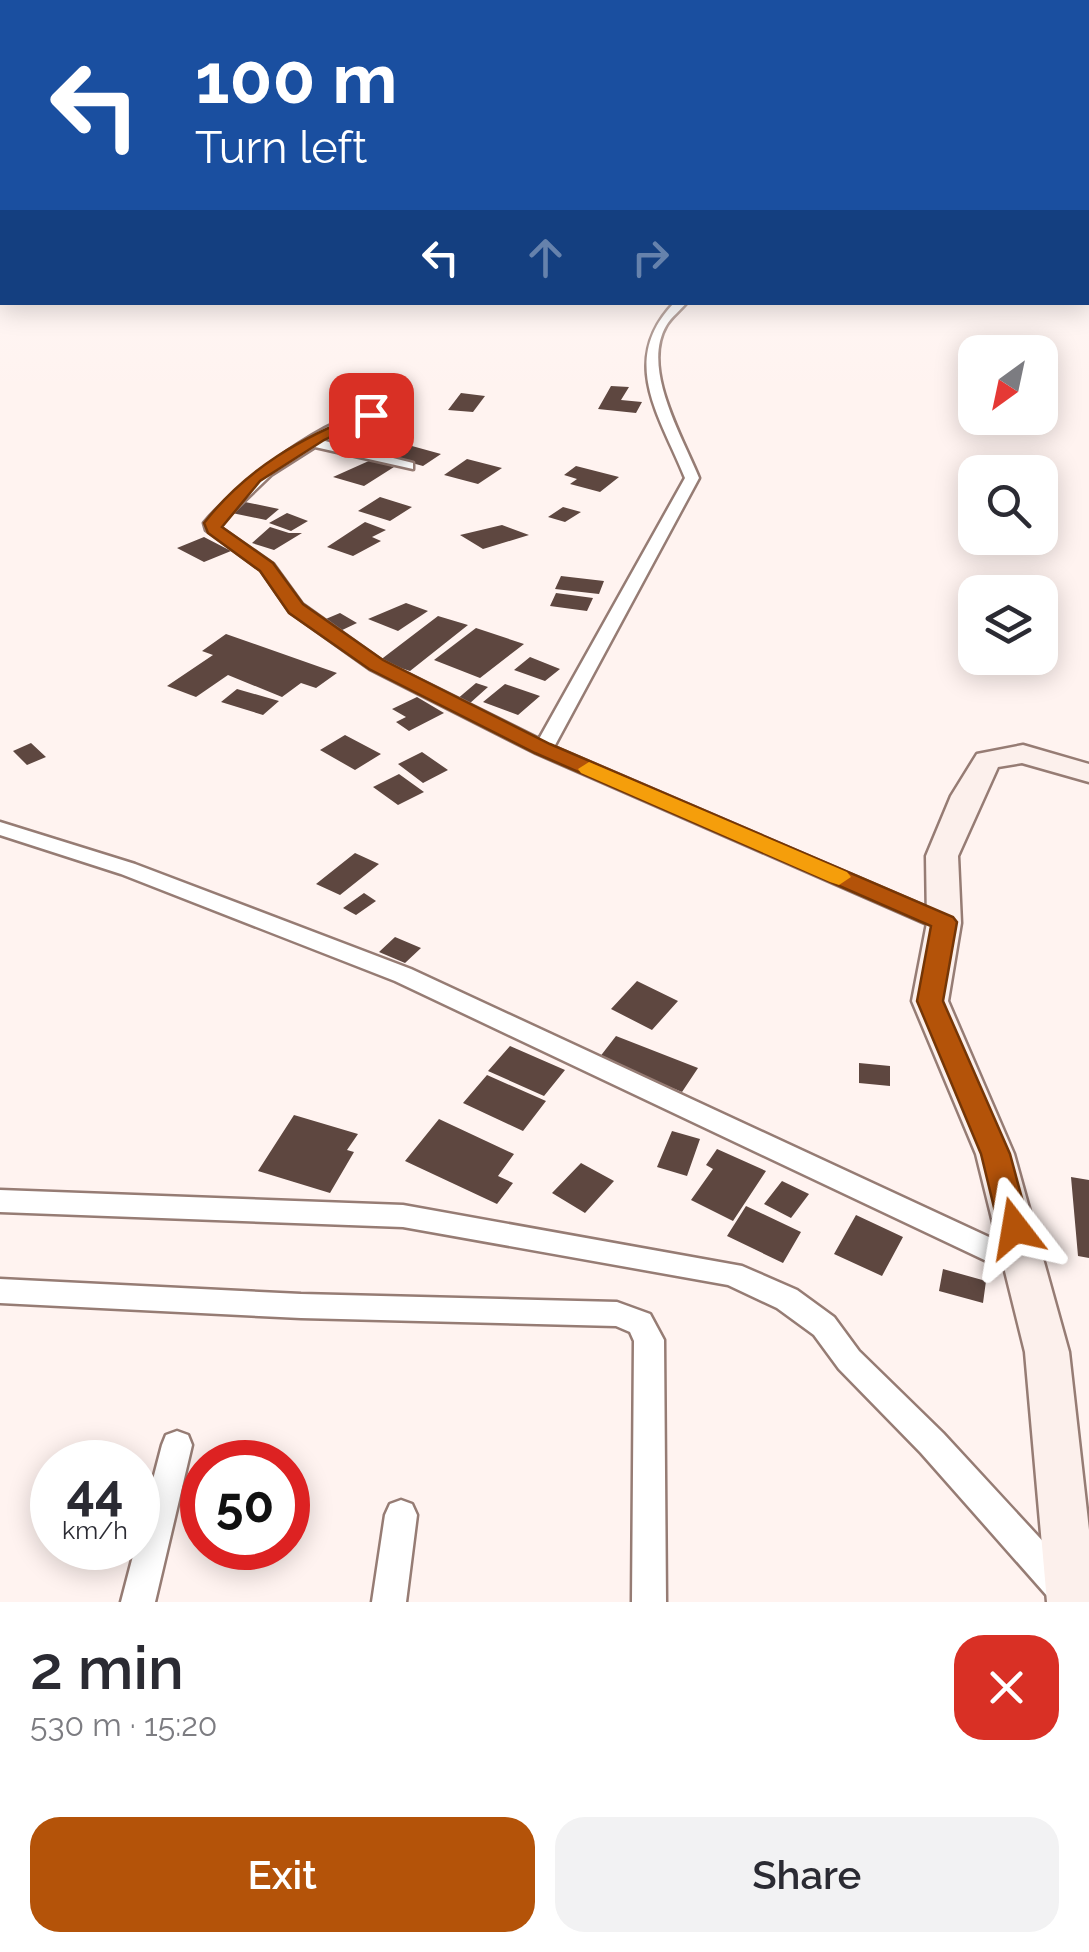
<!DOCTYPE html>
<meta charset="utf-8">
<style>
:root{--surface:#fff;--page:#f2f2f3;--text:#2b2b33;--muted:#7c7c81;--accent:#b45309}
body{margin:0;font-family:Raleway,sans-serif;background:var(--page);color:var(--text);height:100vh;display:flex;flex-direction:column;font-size:38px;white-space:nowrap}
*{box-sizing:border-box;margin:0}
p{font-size:32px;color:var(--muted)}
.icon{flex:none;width:55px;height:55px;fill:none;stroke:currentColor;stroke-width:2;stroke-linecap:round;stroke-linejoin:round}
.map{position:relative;height:1602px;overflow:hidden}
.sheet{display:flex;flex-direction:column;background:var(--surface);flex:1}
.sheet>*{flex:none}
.banner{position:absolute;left:0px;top:0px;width:1090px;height:305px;box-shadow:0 5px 25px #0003;background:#1a4fa0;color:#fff;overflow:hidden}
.needle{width:65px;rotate:213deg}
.controls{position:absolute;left:958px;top:335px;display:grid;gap:20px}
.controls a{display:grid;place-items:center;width:100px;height:100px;border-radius:20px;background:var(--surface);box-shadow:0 5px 25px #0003;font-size:50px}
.speed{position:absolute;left:30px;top:1440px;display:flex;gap:20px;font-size:50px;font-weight:700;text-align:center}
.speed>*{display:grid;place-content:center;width:130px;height:130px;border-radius:50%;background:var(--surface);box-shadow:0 5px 25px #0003;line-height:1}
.speed small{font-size:25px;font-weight:400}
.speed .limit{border:15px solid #d22;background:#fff;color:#111}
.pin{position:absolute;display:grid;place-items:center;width:85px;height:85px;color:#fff;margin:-42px;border-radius:20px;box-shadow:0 5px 15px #0006}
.me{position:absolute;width:110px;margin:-55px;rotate:346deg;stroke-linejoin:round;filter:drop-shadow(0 0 8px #0008)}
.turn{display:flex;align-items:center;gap:35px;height:210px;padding:0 30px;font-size:45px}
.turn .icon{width:130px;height:130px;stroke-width:2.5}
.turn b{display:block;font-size:70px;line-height:85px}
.lanes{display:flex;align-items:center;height:95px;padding:0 30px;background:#0003;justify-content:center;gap:50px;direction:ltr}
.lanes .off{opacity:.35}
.round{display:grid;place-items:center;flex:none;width:105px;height:105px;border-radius:30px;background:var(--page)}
.summary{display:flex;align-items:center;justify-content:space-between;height:170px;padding:0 30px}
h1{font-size:60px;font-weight:600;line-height:75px}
.button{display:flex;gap:20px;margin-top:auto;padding:20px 30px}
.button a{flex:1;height:115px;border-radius:30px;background:var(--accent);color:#fff;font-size:40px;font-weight:600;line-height:115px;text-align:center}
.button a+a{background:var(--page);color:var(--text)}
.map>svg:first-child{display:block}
.building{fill:#5e4740}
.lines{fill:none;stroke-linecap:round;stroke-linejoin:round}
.minor-casing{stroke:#967c74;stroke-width:5}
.secondary-casing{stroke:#967c74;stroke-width:5}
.minor{fill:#fff;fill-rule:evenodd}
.secondary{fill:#fcf0ec;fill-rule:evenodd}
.route{fill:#b45309;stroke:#753606;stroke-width:2.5}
.slow{fill:#f59e0b}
</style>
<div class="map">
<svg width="1089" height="1602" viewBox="0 0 1089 1602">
<rect width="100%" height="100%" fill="#fff3f0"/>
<path class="building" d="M611 386 629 387 621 400 642 402 636 413 598 409Z
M461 393 485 396 473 412 448 410Z
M364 421 396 429 384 437 351 428Z
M350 429 368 435 345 447 327 441Z
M374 436 393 442 374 452 355 446Z
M401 443 441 454 423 466 382 455Z
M467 459 502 468 478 484 444 475Z
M371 460 394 467 364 486 333 477Z
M576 466 619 477 600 492 570 484 577 479 564 475Z
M380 497 412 507 390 521 358 511Z
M245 502 279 509 266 520 232 513Z
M563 507 581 512 565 522 548 517Z
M287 513 308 521 291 531 269 523Z
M365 522 386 530 372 537 381 541 353 556 327 547Z
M502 525 529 535 483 549 460 535Z
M270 527 289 533H302L274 550 252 543Z
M204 537 231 551 204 562 177 548Z
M561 576 604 581 599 594 555 589Z
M556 593 593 598 587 611 550 606Z
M406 603 428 611 398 631 368 619Z
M340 613 357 623 338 632 321 621Z
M438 616 468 625 410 671 379 661Z
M476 628 524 644 480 678 434 660Z
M226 634 337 673 316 688 301 683 282 697 228 675 196 697 167 686 213 655 202 651Z
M530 657 560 669 545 681 514 670Z
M476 683 488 687 469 704 456 700Z
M505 684 540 696 518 715 483 702Z
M237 689 279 701 263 715 221 702Z
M417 697 444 713 409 731 396 722 406 717 392 709Z
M345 735 381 754 355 770 320 750Z
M31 743 46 757 27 765 13 751Z
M422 752 448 770 423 783 398 764Z
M399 774 424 792 398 805 373 787Z
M355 853 379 864 340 895 316 884Z
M364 893 376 901 356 915 343 908Z
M395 937 421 948 405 963 379 952Z
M637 981 678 1001 652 1030 611 1009Z
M616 1036 698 1068 682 1092 599 1058Z
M510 1046 565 1070 544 1096 488 1071Z
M859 1063 890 1066V1086L859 1083Z
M487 1075 546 1101 523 1131 463 1103Z
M294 1115 358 1134 347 1150 354 1152 330 1193 258 1171Z
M439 1119 514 1154 498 1176 513 1183 497 1204 405 1161Z
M672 1131 700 1139 687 1176 657 1167Z
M717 1149 766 1171 733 1221 691 1200 713 1169 706 1165Z
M581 1163 614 1181 585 1213 552 1193Z
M1071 1177 1089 1180V1258L1078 1256Z
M782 1181 809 1194 791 1218 764 1204Z
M746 1206 801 1232 783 1263 727 1236Z
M856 1215 903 1237 882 1276 834 1254Z
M943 1269 986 1281 983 1303 939 1291Z"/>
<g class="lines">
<g class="minor-casing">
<path id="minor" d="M2 190V196L0 197V191Z
M675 302H687C681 310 671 317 666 326 641 369 683 438 699 478L554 747 952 918 955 923 952 928H936L536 753 370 669 290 612 261 570 206 530 204 523C233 488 331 410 376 412V418L325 441 413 463V469L315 447 271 475 220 524 221 528 273 564 302 604 382 661 539 739 685 478C660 416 618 360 675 302Z
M0 822 135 864 411 969 1032 1257 1036 1265 1032 1273 1022 1277 1012 1273 395 981 121 874 0 835Z
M0 1190 403 1205 742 1266 797 1290 834 1317 859 1351 943 1433 1073 1574 1078 1586 1073 1598 1062 1602 1049 1598 921 1453 839 1369 814 1335 777 1308 728 1285 403 1227 0 1212Z
M0 1279 301 1294 617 1302 650 1314 664 1340 666 1602H632L634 1341 630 1332 616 1326 301 1318 0 1303Z
M177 1431 188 1435 192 1445 155 1602H121L162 1445 166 1435Z
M401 1500 412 1504 417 1515 406 1602H372L385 1515 390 1504Z"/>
</g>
<g class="secondary-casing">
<path id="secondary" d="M1023 745 1089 764V782L1022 763 998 767 958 856 961 923 948 1001 1014 1154 1069 1352 1089 1530V1602H1047L1025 1352 976 1154 912 1001 927 923 926 856 951 796 977 754Z"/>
</g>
<use href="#minor" class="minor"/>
<use href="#secondary" class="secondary"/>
</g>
<linearGradient id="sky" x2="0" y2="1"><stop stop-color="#7baee1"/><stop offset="0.42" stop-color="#fffaf8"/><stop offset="1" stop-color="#fffaf8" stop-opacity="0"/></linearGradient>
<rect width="1089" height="389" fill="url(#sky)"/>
<path class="route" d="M366 412 379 415 324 440 260 481 222 527 273 563 303 604 383 660 550 744 953 917 957 922 943 1001 1010 1154 1030 1228 1026 1237 1015 1241 1004 1237 999 1228 981 1154 917 1001 931 926 535 753 369 669 289 613 260 571 208 533 204 523C247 468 302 437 366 412Z"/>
<path class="slow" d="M589 762 847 872 851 877 839 885 830 882 581 773 578 769Z"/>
</svg>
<div class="controls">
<a><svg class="needle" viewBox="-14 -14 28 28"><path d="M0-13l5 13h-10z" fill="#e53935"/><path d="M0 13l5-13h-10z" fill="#7c7c81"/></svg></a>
<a><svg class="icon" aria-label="search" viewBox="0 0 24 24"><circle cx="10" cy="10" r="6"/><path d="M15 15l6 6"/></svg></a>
<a><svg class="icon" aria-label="layers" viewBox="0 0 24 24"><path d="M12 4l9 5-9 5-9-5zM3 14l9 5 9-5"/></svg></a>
</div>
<div class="speed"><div>44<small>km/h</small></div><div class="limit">50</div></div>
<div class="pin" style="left:371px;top:415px;background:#d93025"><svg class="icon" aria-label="arrive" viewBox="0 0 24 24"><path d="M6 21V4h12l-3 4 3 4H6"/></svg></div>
<svg class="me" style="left:1015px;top:1228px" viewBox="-20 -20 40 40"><path d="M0-17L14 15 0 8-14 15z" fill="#b45309" stroke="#fff" stroke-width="4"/></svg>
<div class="banner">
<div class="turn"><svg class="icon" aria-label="left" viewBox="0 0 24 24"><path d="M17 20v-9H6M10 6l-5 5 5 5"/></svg><div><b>100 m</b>Turn left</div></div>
<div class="lanes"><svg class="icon" aria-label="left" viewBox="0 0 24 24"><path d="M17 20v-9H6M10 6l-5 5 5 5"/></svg><svg class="icon off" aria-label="ahead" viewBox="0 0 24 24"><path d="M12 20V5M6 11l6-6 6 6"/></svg><svg class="icon off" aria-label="right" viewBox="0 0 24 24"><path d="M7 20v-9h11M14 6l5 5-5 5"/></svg></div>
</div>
</div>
<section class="sheet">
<div class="summary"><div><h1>2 min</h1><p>530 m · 15:20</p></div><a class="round" style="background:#d93025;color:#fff"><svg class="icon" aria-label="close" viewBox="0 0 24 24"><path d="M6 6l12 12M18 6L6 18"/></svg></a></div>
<div class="button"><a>Exit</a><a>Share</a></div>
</section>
